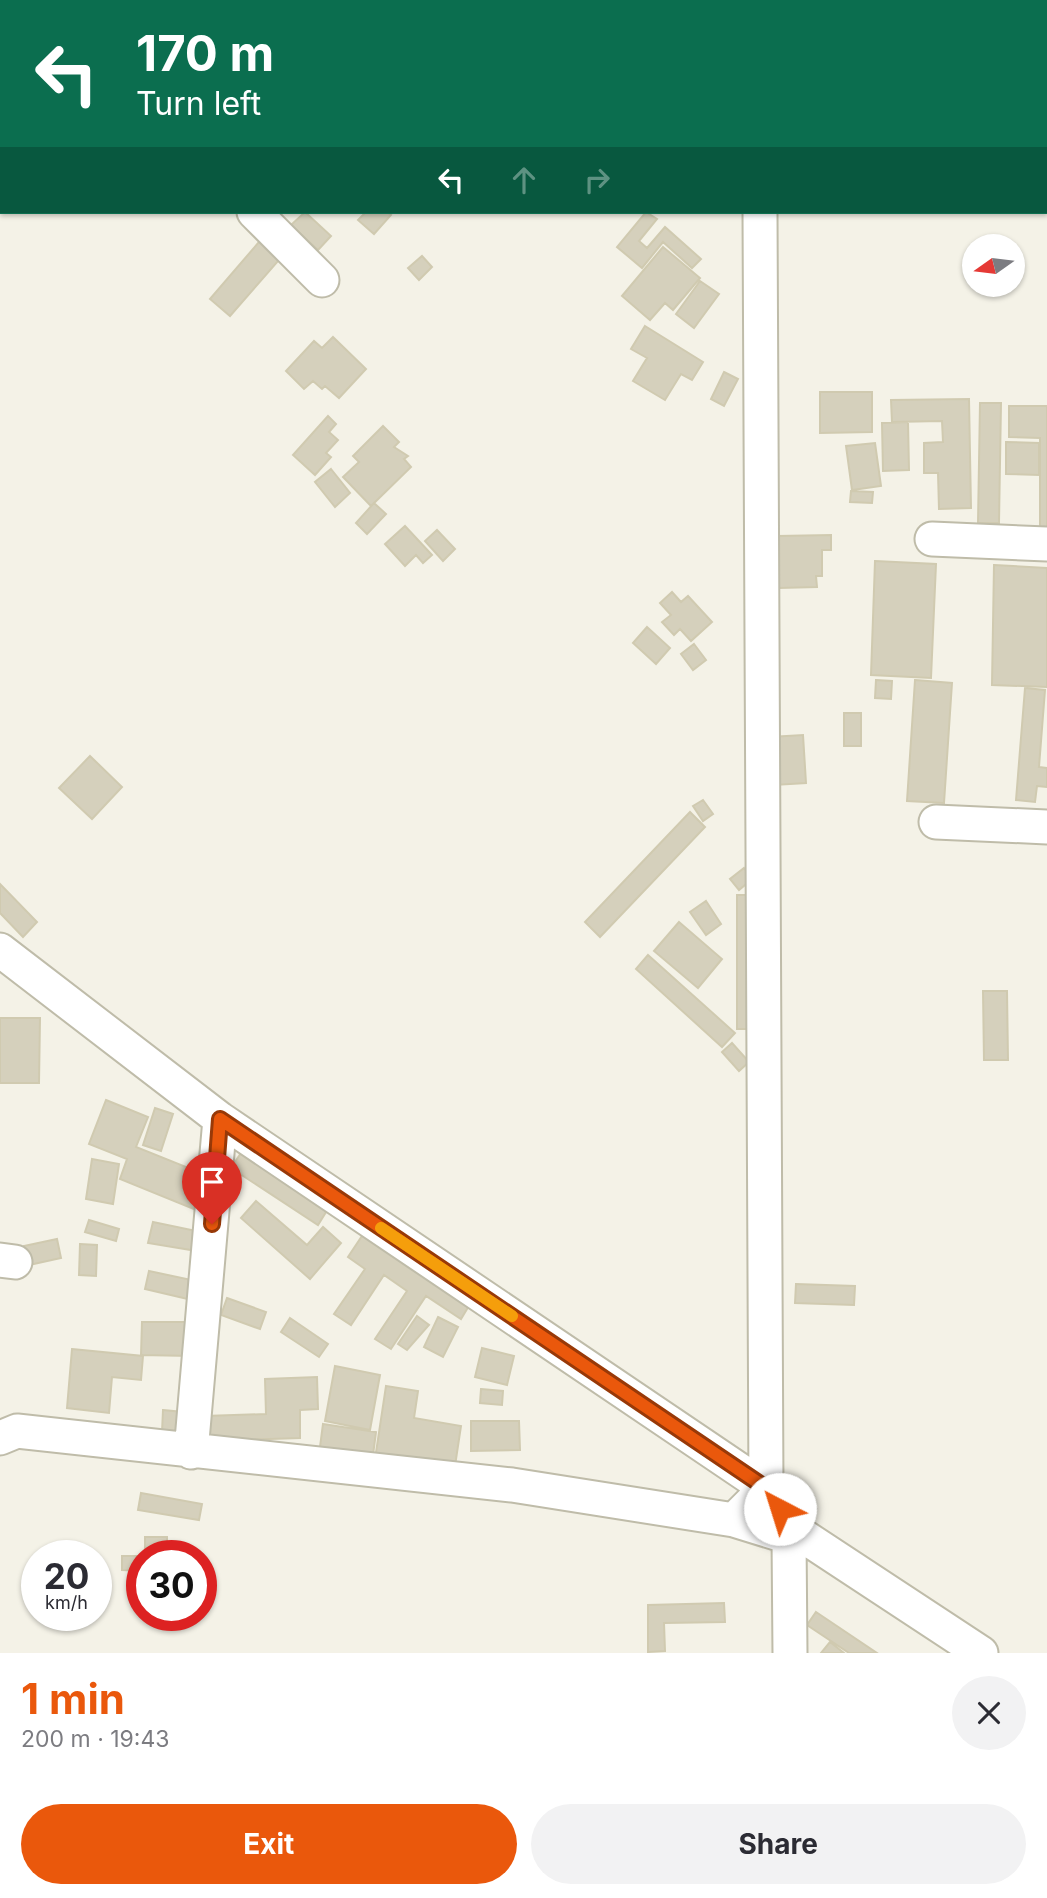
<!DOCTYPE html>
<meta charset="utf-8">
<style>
:root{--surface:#fff;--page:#f2f2f3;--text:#2b2b33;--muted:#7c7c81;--accent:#ea580c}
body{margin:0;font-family:Inter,sans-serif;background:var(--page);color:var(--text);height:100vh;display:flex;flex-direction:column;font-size:26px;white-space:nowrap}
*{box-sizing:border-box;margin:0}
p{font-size:23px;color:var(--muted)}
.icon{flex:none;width:38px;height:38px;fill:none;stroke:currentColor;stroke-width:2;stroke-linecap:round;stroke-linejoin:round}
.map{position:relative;height:1653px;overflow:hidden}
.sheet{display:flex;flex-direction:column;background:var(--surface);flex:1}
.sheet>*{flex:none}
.top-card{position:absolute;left:0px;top:0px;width:1048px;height:214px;box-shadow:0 2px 5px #0004;background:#0b6e4f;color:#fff;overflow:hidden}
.needle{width:46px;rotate:256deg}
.fabs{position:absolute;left:962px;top:234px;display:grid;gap:14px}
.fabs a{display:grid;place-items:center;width:63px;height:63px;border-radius:50%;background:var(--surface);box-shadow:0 2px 5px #0004;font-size:35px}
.speed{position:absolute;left:21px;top:1540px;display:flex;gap:14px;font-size:35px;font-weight:700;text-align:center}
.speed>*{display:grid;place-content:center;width:91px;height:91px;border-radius:50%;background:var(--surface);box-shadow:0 2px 5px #0004;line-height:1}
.speed small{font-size:18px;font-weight:400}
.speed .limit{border:10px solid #d22;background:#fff;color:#111}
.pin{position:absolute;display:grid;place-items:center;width:60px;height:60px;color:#fff;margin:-72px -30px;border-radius:50% 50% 50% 0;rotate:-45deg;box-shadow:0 0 7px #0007}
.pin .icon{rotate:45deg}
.me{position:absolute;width:77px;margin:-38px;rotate:320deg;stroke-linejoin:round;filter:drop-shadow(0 0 5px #0008)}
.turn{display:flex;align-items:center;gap:24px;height:147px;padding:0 21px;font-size:32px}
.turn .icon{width:91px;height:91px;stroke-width:2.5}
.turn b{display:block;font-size:49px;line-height:60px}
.lanes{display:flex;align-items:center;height:66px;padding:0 21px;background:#0003;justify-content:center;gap:35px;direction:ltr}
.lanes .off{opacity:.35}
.round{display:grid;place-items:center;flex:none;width:74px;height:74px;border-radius:37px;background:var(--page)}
.summary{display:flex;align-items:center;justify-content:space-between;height:119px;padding:0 21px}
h1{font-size:42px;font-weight:700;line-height:52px;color:var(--accent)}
.cta{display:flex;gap:14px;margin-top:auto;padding:14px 21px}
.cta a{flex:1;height:80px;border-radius:42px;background:var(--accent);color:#fff;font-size:28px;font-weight:700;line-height:80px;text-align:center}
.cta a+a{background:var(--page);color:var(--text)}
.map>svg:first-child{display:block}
.building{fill:#d5d0bc;stroke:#d0cab0;stroke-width:2}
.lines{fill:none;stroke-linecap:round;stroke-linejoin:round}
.minor-casing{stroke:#bfbca9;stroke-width:37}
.minor{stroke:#fff;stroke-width:33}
.route-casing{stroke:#983908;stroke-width:18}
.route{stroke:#ea580c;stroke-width:12}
.slow{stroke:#f59e0b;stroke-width:12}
</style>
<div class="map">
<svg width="1047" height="1653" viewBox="0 0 1047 1653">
<rect width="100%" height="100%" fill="#f4f2e7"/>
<path class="building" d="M483 0H512L514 2H485Z
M785 0H824L825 2H787Z
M305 212 331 236 318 250 291 225Z
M366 212H387L391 215 374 234 358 220Z
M646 212 657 219 639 241 647 248 665 227 701 259 692 268 663 242 642 268 617 247Z
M265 235 285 253 230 316 210 299Z
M663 247 700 278 673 310 665 303 650 320 622 296Z
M422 256 432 267 419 280 408 268Z
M700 281 719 294 694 328 676 314Z
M645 326 703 362 692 380 681 374 665 400 633 381 647 358 631 349Z
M333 337 366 369 339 398 325 386 322 389 313 381 304 389 286 371 314 341 322 348Z
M724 372 738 379 724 406 711 399Z
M820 392H872V432L820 433Z
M969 399 971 508 939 509 938 473H924V443L943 442 942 421 892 422 891 400Z
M980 403H1001L999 523H978Z
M1009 406H1047V528H1040V438L1009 437Z
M328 416 336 424 329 432 338 440 326 453 331 457 315 475 293 455Z
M908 422 909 470 883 471 882 423Z
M383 426 399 442 394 447 408 456 404 459 411 467 371 506 343 477 359 462 353 456Z
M1006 442 1039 443V475L1006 474Z
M875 443 881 486 852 490 846 446Z
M331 469 350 493 335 507 315 482Z
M851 491 873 492 872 503 850 502Z
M374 503 386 514 367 534 356 523Z
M405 526 432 555 423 563 416 555 405 566 385 544Z
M437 530 455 549 443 561 425 541Z
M831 535V550H822V576H816L817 587 779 588 778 536Z
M875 561 936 564 931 678 871 675Z
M994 565 1047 568V687L992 685Z
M672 592 681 602 688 596 712 622 691 641 680 629 674 635 662 622 671 615 660 603Z
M647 627 670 648 656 664 633 643Z
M694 644 706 660 693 670 681 654Z
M876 680 892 681 891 699 875 698Z
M915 680 952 683 944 803 907 801Z
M1025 688 1045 690 1039 767 1047 768V787L1037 786 1035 802 1016 800Z
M844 713H861V746H844Z
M803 735 806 783 774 785 770 737Z
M90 756 122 787 92 819 59 788Z
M703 800 713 814 703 821 693 806Z
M690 812 705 827 600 937 585 922Z
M744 868 752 879 739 890 730 879Z
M0 884 37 922 23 937 0 913Z
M737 895H754L755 1029H737Z
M706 901 721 924 706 935 690 912Z
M679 922 722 959 698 988 654 951Z
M648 955 735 1033 722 1047 636 969Z
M983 991H1007L1008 1060H984Z
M0 1018H40L39 1083H0Z
M732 1043 749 1062 739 1071 722 1052Z
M106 1100 148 1117 136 1147 206 1175 196 1210 120 1179 127 1159 89 1144Z
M155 1108 173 1114 161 1151 143 1145Z
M245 1147 331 1204 318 1225 231 1168Z
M92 1159 119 1164 113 1204 86 1199Z
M256 1201 307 1245 323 1227 341 1243 310 1279 241 1218Z
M89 1220 119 1229 116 1241 85 1232Z
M153 1222 201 1232 197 1251 148 1243Z
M364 1233 470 1304 461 1319 426 1296 391 1349 375 1339 407 1291 384 1275 351 1325 334 1314 365 1269 348 1257Z
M57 1239 61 1258 29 1265 24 1246Z
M80 1244 97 1245 96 1276 79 1275Z
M149 1271 196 1281 192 1300 145 1289Z
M796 1284 855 1286 854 1305 795 1303Z
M227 1298 266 1312 260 1329 221 1315Z
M417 1316 429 1325 407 1350 398 1344Z
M438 1317 458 1327 443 1357 424 1347Z
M290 1318 328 1344 319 1357 281 1332Z
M142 1322H191V1356L141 1355Z
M482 1348 514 1356 507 1385 475 1377Z
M72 1349 143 1356 141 1380 112 1377 109 1413 67 1408Z
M335 1366 380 1375 370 1430 325 1421Z
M317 1377 318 1409 300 1410V1438L205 1441V1416L266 1414 265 1379Z
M386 1386 418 1391 414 1418 461 1426 455 1466 375 1459Z
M481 1389 503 1391 502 1405 480 1403Z
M163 1410 183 1412 181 1433 162 1432Z
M471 1421H519L520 1450 471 1451Z
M323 1424 376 1432 373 1455 320 1447Z
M141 1493 202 1504 199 1520 138 1510Z
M145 1537H167V1556H145Z
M122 1556H142V1571L122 1570Z
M724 1603 725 1622 664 1623 665 1651 648 1652V1605Z
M816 1612 877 1653H849L807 1625Z
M830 1642 844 1653H821Z"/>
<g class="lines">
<g class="minor-casing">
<path id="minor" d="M42 0 44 2
M1046 107H1047
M254 212 322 280
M932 539 1047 544
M936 822 1047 827
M0 950 220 1119 766 1488 794 1530 981 1653
M0 1260 15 1262
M0 1438 17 1431 512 1485 734 1520 789 1537
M191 1452 220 1119
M734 1520 766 1488 760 212
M790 1653 789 1537 794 1530"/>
</g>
<use href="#minor" class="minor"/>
</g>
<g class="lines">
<g class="route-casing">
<path id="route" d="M212 1224 220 1119 766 1488 780 1509"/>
</g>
<use href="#route" class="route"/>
<path class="slow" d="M381 1228 512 1316"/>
</g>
</svg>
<div class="fabs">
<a><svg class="needle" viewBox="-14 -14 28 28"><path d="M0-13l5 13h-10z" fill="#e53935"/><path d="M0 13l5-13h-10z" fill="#7c7c81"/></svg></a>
</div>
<div class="speed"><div>20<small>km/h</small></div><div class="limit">30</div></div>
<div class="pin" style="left:212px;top:1224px;background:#d93025"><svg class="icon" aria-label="arrive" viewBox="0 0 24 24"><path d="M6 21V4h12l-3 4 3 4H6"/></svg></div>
<svg class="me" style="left:780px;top:1509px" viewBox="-20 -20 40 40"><circle r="19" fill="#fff"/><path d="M0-13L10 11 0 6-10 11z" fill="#ea580c"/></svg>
<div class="top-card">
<div class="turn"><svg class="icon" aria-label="left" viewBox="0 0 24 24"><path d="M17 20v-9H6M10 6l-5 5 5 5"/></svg><div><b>170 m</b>Turn left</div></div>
<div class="lanes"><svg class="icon" aria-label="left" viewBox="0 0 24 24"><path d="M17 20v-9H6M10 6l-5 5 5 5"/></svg><svg class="icon off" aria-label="ahead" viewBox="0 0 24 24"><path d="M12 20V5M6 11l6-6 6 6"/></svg><svg class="icon off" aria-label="right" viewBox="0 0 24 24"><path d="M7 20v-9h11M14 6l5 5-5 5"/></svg></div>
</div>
</div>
<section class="sheet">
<div class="summary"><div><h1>1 min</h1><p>200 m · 19:43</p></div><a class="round"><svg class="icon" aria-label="close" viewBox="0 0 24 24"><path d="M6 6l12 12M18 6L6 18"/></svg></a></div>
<div class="cta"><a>Exit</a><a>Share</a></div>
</section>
